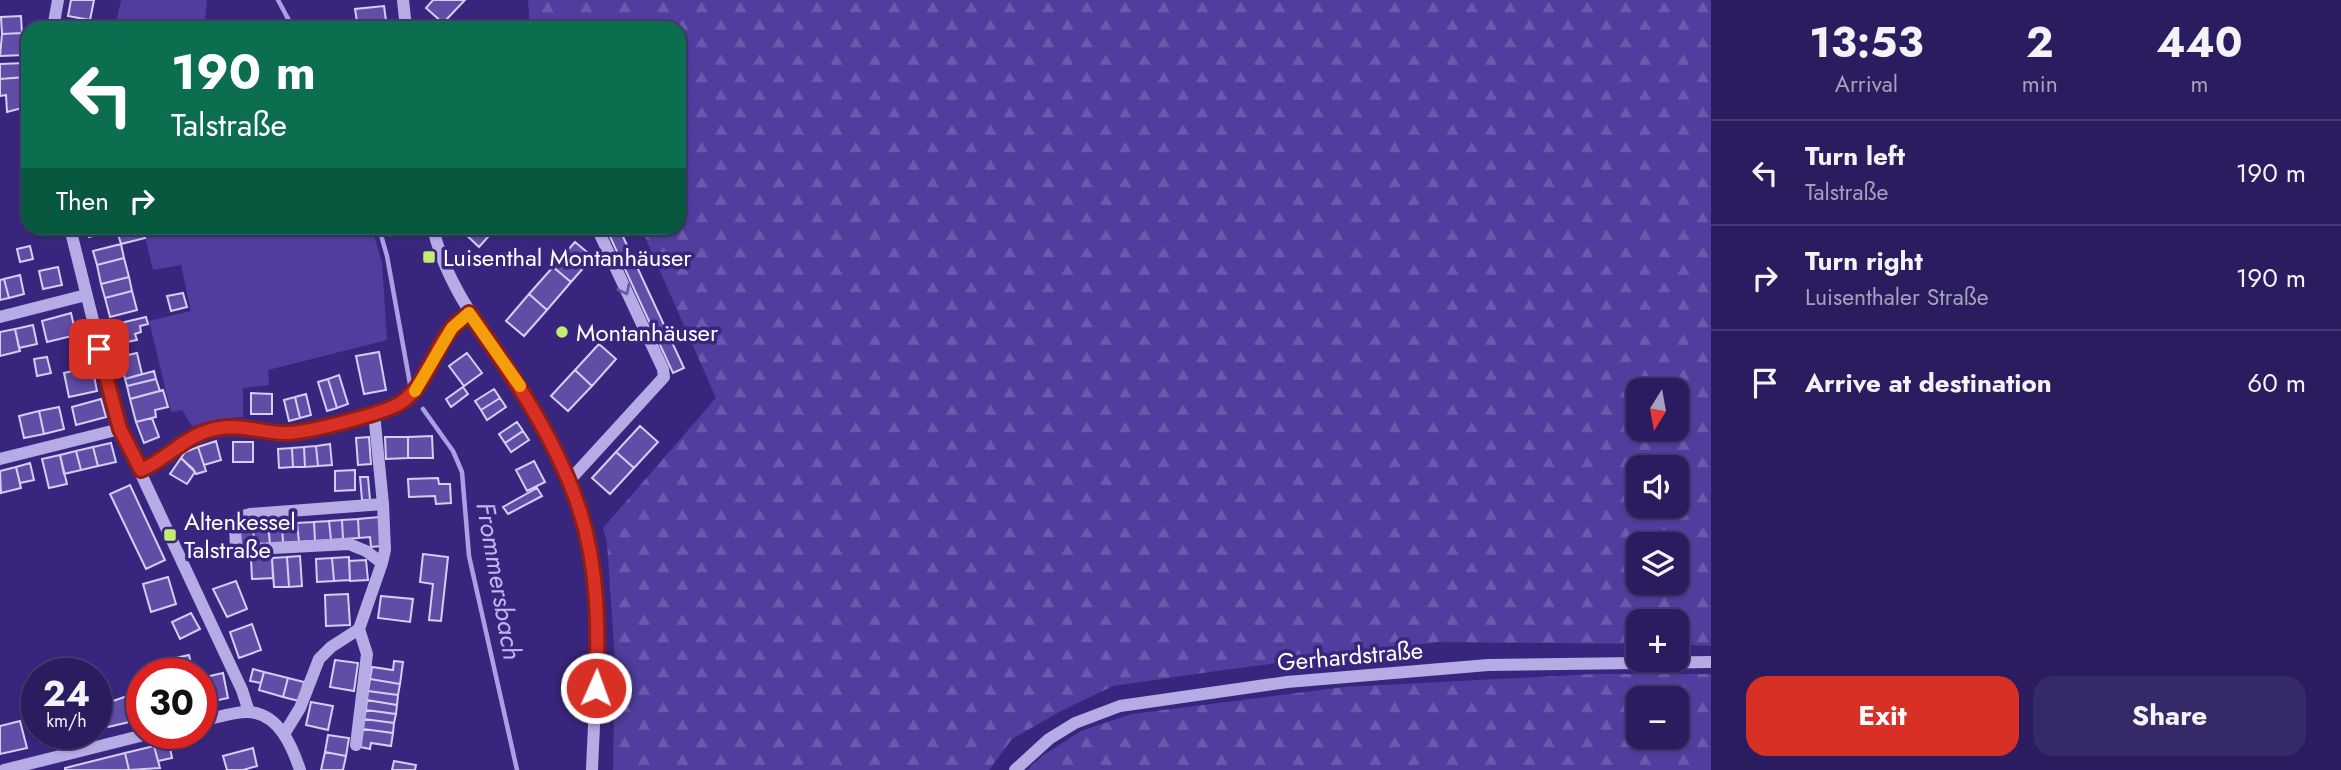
<!DOCTYPE html>
<meta charset="utf-8">
<style>
:root{--surface:#2a1c5e;--page:#362967;--text:#f1f3f6;--muted:#a5a1bc;--line:#463a73;--accent:#d93025}
body{margin:0;font-family:Jost,sans-serif;background:var(--page);color:var(--text);height:100vh;display:flex;flex-direction:column;font-size:26px;white-space:nowrap}
*{box-sizing:border-box;margin:0}
p{font-size:23px;color:var(--muted)}
.icon{flex:none;width:38px;height:38px;fill:none;stroke:currentColor;stroke-width:2;stroke-linecap:round;stroke-linejoin:round}
.map{position:relative;flex:1;overflow:hidden}
.panel{display:flex;flex-direction:column;background:var(--surface);width:630px}
.panel>*{flex:none}
.guide{position:absolute;left:21px;top:21px;width:665px;height:214px;border-radius:21px;box-shadow:0 2px 5px #0004,0 0 0 2px var(--line);background:#0b6e4f;color:#fff;overflow:hidden}
.needle{width:46px;rotate:191deg}
.buttons{position:absolute;left:1626px;top:378px;display:grid;gap:14px}
.buttons a{display:grid;place-items:center;width:63px;height:63px;border-radius:14px;background:var(--surface);box-shadow:0 2px 5px #0004,0 0 0 2px var(--line);font-size:35px}
.speed{position:absolute;left:21px;top:658px;display:flex;gap:14px;font-size:35px;font-weight:700;text-align:center}
.speed>*{display:grid;place-content:center;width:91px;height:91px;border-radius:50%;background:var(--surface);box-shadow:0 2px 5px #0004,0 0 0 2px var(--line);line-height:1}
.speed small{font-size:18px;font-weight:400}
.speed .limit{border:10px solid #d22;background:#fff;color:#111}
.pin{position:absolute;display:grid;place-items:center;width:60px;height:60px;color:#fff;margin:-30px;border-radius:14px;box-shadow:0 4px 10px #0006}
.me{position:absolute;width:77px;margin:-38px;rotate:2deg;stroke-linejoin:round;filter:drop-shadow(0 0 5px #0008)}
.turn{display:flex;align-items:center;gap:24px;height:147px;padding:0 35px;font-size:32px}
.turn .icon{width:91px;height:91px;stroke-width:2.5}
.turn b{display:block;font-size:49px;line-height:60px}
.then{display:flex;align-items:center;height:66px;padding:0 35px;background:#0003;gap:14px;font-size:26px}
.eta{display:flex;justify-content:space-evenly;align-items:center;height:119px;text-align:center}
.eta b{font-size:42px;font-weight:700;line-height:49px}
.action{display:flex;gap:14px;margin-top:auto;padding:14px 35px}
.action a{flex:1;height:80px;border-radius:21px;background:var(--accent);color:#fff;font-size:28px;font-weight:700;line-height:80px;text-align:center}
.action a+a{background:var(--page);color:var(--text)}
ul{padding:0;list-style:none}
li{display:flex;align-items:center;gap:21px;height:105px;padding:0 35px;border-top:2px solid var(--line)}
li div{flex:1}
li b{display:block;font-size:26px}
li em{font-style:normal}
main{display:flex;flex:1;min-height:0}
.map>svg:first-child{display:block}
.green{fill:#503d9d}
.forest{fill:url(#forest-firs);fill-rule:evenodd}
.lines{fill:none;stroke-linecap:round;stroke-linejoin:round}
.stream{stroke:#ac9fe6;stroke-width:4.5}
.building{fill:#604ea6;stroke:#d5cef4;stroke-width:2}
.minor{stroke:#b6abe5;stroke-width:12}
.oneway{stroke:#6a5ba7}
.route-casing{stroke:#8d1f18;stroke-width:18}
.route{stroke:#d93025;stroke-width:12}
.slow{stroke:#f59e0b;stroke-width:12}
.poi-dot{fill:#c1ee70;stroke:#38267e;stroke-width:2.5}
.labels{text-anchor:middle;dominant-baseline:central;stroke-width:7;stroke-linejoin:round;paint-order:stroke}
.poi-label{font-size:24px;fill:#fff;stroke:#38267e;text-anchor:start}
.street-label{font-size:24px;fill:#fff;stroke:#38267e}
.water-label{font-size:26px;font-style:italic;fill:#c1b6ed;stroke:#38267e}
</style>
<main>
<div class="map">
<svg width="1711" height="770" viewBox="0 0 1711 770">
<defs>
<pattern id="forest-firs" width="22" height="20" patternUnits="userSpaceOnUse" patternTransform="scale(1.75)"><rect width="22" height="20" fill="#503d9d"/><path d="M5 1l3.5 6h-7zM16 11l3.5 6h-7z" fill="#6a5aac"/></pattern>
</defs>
<rect width="100%" height="100%" fill="#38267e"/>
<path class="green" d="M121 0H207L204 28H115Z
M143 228H372L382 263 387 340 268 370 269 385 243 388V417L218 419 192 426 182 410 171 412 149 321 191 311 181 265 153 270Z"/>
<path class="forest" d="M528 0H1711V646L1677 644 1676 621H1638V644L1438 642 1224 670 1113 686 1061 711 1012 739 989 770H613L615 660 607 543 603 528 716 398 641 228H679V28H530ZM1638 390H1676V429H1638ZM1638 467H1676V506H1638ZM1638 544H1676V583H1638Z
M1595 674H1711V770H1027L1042 756 1081 731 1132 714 1344 687ZM1638 698H1676V737H1638Z"/>
<g class="lines">
<path class="stream" d="M278 0 293 28
M379 228 387 256 410 384
M423 409 453 451 462 472 469 556 517 770"/>
</g>
<path class="building" d="M71 0H94L90 20 68 16Z
M433 0H465L443 23 426 8Z
M384 6 387 28H358L355 9Z
M21 16 22 33 2 34 1 17Z
M22 33 24 55 0 56 2 34Z
M24 63 25 77 0 79V64Z
M25 77 26 107 7 112 6 95 0 96V79Z
M87 228H108L109 232 89 237Z
M133 228H143L145 238 121 244 117 231Z
M463 228H496L479 247 461 230Z
M606 228H619L684 368 673 373Z
M575 242 593 257 571 282 553 267Z
M121 244 124 258 97 265 93 251Z
M30 246 33 259 20 262 17 249Z
M124 258 129 277 101 284 97 265Z
M58 267 62 285 43 289 39 271Z
M553 267 571 282 547 310 529 294Z
M20 275 24 294 9 298 4 279Z
M129 277 132 291 105 298 101 284Z
M4 279 9 298 0 300V280Z
M132 291 137 310 110 317 105 298Z
M183 293 187 307 171 311 167 296Z
M529 294 547 310 524 336 506 321Z
M71 313 76 335 47 342 42 321Z
M146 317 148 324 140 326 141 332 135 334 137 340 117 344 112 325Z
M33 325 37 344 19 348 15 329Z
M15 329 20 351 0 356V332Z
M599 344 616 359 592 386 575 370Z
M379 352 386 390 364 394 356 356Z
M137 353 142 374 125 379 119 357Z
M467 353 482 373 464 386 449 366Z
M47 357 51 373 37 376 34 359Z
M92 366 97 391 69 397 64 373Z
M575 370 592 386 568 411 551 396Z
M154 371 156 379 127 386 125 379Z
M339 375 348 404 337 408 328 379Z
M156 379 160 391 130 399 127 386Z
M328 379 337 408 327 411 318 382Z
M463 387 468 394 451 407 446 399Z
M494 389 500 398 481 410 475 401Z
M163 390 168 407 155 410 156 417 136 422 130 399Z
M251 393 272 394V414H251Z
M306 394 311 415 300 418 295 397Z
M295 397 300 418 289 421 284 400Z
M500 398 506 407 487 420 481 410Z
M101 399 106 417 76 425 72 407Z
M59 407 64 429 44 434 39 411Z
M39 411 44 434 24 438 19 416Z
M152 418 159 437 144 443 136 422Z
M517 422 523 431 505 443 499 434Z
M640 426 658 442 634 468 616 452Z
M523 431 529 440 511 452 505 443Z
M432 436 433 458H408V437Z
M369 437 371 464 358 465 356 438Z
M385 437H408V458L386 459Z
M216 441 221 460 204 465 198 447Z
M233 442H253V462H233Z
M111 443 116 462 98 466 93 447Z
M330 444 332 465 318 466 316 446Z
M316 446 318 466 305 467 304 447Z
M93 447 98 466 81 470 76 451Z
M198 447 206 471 196 474 193 469 181 458 185 452Z
M304 447 305 467H293L292 448Z
M292 448 293 467 279 468 278 449Z
M76 451 81 470 64 474 60 455Z
M616 452 634 468 610 494 592 478Z
M60 455 67 484 49 488 42 459Z
M181 458 195 472 187 484 170 474Z
M534 461 545 482 527 491 516 470Z
M30 463 34 480 20 483 16 467Z
M16 467 21 488 1 493 0 471Z
M355 470V490L335 491V471Z
M360 477H368L370 500H362Z
M438 478 439 484H450L451 503 436 504 435 496 409 497 408 479Z
M130 485 165 560 146 569 110 494Z
M537 488 542 496 508 514 503 507Z
M379 517 381 546 371 547 370 537 359 538 358 519Z
M358 519 359 538 343 539 342 520Z
M342 520 343 539 331 540 329 521Z
M329 521 331 540 315 541 314 522Z
M314 522 315 541 299 542 297 523Z
M297 523 299 542 283 543 282 524Z
M282 524 283 543 270 544 268 525Z
M268 525 270 544 254 545 253 526Z
M253 526 254 545 241 546 239 527Z
M423 554 448 557 441 621 429 620 433 584 420 582Z
M300 556 302 586 289 587 287 557Z
M287 557 289 587H274L272 558Z
M349 557 350 580 334 581 332 558Z
M272 558 273 578 252 579 251 559Z
M332 558 334 581 317 582 316 559Z
M366 560 368 580 350 581 349 561Z
M168 577 176 604 151 612 143 584Z
M236 581 247 609 227 617 213 589Z
M348 594 350 625 326 626 325 595Z
M381 596 413 599 410 622 378 618Z
M191 613 200 629 180 639 172 622Z
M252 624 261 650 239 658 230 632Z
M189 655 193 672 179 674 175 658Z
M335 660 358 663 354 691 330 687Z
M394 661 403 662 400 684 370 679 372 667 393 670Z
M253 669 264 672 261 683 250 681Z
M264 672 288 678 283 697 259 690Z
M223 673 228 698 204 703 201 678Z
M288 678 304 682 299 701 283 697Z
M370 679 400 684 398 695 368 691Z
M368 691 398 695 397 705 367 700Z
M127 696 128 699 136 697 142 719 108 727 102 705Z
M367 700 397 705 396 714 366 710Z
M311 702 333 706 328 730 306 725Z
M366 710 396 714 394 723 364 719Z
M364 719 394 723 393 733 363 729Z
M20 721 27 748 0 754V726Z
M363 729 393 733 391 746 371 743 370 749 360 747Z
M39 733H59L60 738 41 742Z
M328 735 349 738 346 756 325 752Z
M169 742 172 758 158 761 154 746Z
M154 746 160 768 129 770 125 753Z
M253 748 257 766 243 770H227L223 756Z
M325 752 346 756 343 770H321Z
M125 753 129 770H65V768Z
M394 761 416 765 415 770H392Z"/>
<g class="lines">
<path class="minor" d="M403 0 406 28
M53 28 58 0
M70 228 120 429 242 690 249 712
M433 228C448 295 496 345 530 404 554 443 577 491 587 536 603 613 595 692 592 770
M0 317 86 295
M0 459 120 429
M140 470C169 458 187 433 220 428 243 424 266 434 289 433 309 432 386 413 402 402 428 383 433 350 453 327 458 322 464 318 469 313
M568 482 664 377 663 369 597 228
M382 563 366 551 349 544 236 550 235 525 240 517 250 514 383 504
M201 721C216 718 235 711 249 712 279 714 292 746 300 770
M284 734 300 708 319 659 331 647 359 629 382 563 385 550 383 504 374 413
M356 745 367 654 359 629
M4 770 152 733
M1015 770 1049 739 1075 723 1120 706 1287 682 1488 665 1711 662"/>
</g>
<defs><path id="oneway-chevron" d="M-2-3.5L2.5 0L-2 3.5" fill="none" stroke-width="1.6" stroke-linecap="round" stroke-linejoin="round" transform="scale(1.75)"/></defs>
<use class="oneway" href="#oneway-chevron" transform="translate(625 290) rotate(64)"/>
<g class="lines">
<g class="route-casing">
<path id="route" d="M99 349 120 429 141 470C170 458 186 433 220 428 243 424 266 434 289 433 309 432 387 413 402 402 428 383 433 350 453 327 458 322 464 318 469 313 512 374 555 437 579 508 598 565 599 629 596 688"/>
</g>
<use href="#route" class="route"/>
<path class="slow" d="M415 391 452 328 469 313 520 386"/>
</g>
<g class="poi-dot">
<rect x="422" y="250" width="14" height="14" rx="3.5"/>
<circle cx="562" cy="332" r="7"/>
<rect x="163" y="528" width="14" height="14" rx="3.5"/>
</g>
<g class="labels">
<g class="poi-label">
<text x="443" y="257">Luisenthal Montanhäuser</text>
<text x="576" y="332">Montanhäuser</text>
<text x="184" y="521">Altenkessel<tspan x="184" dy="28">Talstraße</tspan></text>
</g>
<g class="street-label">
<text transform="translate(1350 656) rotate(-5)">Gerhardstraße</text>
</g>
<g class="water-label">
<text transform="translate(499 581) rotate(80)">Frommersbach</text>
</g>
</g>
</svg>
<div class="buttons">
<a><svg class="needle" viewBox="-14 -14 28 28"><path d="M0-13l5 13h-10z" fill="#e53935"/><path d="M0 13l5-13h-10z" fill="#a5a1bc"/></svg></a>
<a><svg class="icon" aria-label="sound" viewBox="0 0 24 24"><path d="M4 9h4l5-4v14l-5-4H4zM17 9q2 3 0 6"/></svg></a>
<a><svg class="icon" aria-label="layers" viewBox="0 0 24 24"><path d="M12 4l9 5-9 5-9-5zM3 14l9 5 9-5"/></svg></a>
<a>+</a>
<a>−</a>
</div>
<div class="speed"><div>24<small>km/h</small></div><div class="limit">30</div></div>
<div class="pin" style="left:99px;top:349px;background:#d93025"><svg class="icon" aria-label="arrive" viewBox="0 0 24 24"><path d="M6 21V4h12l-3 4 3 4H6"/></svg></div>
<svg class="me" style="left:596px;top:688px" viewBox="-20 -20 40 40"><circle r="17" fill="#d93025" stroke="#fff" stroke-width="3"/><path d="M0-11L8 9 0 5-8 9z" fill="#fff"/></svg>
<div class="guide">
<div class="turn"><svg class="icon" aria-label="left" viewBox="0 0 24 24"><path d="M17 20v-9H6M10 6l-5 5 5 5"/></svg><div><b>190 m</b>Talstraße</div></div>
<div class="then">Then<svg class="icon" aria-label="right" viewBox="0 0 24 24"><path d="M7 20v-9h11M14 6l5 5-5 5"/></svg></div>
</div>
</div>
<section class="panel">
<div class="eta">
<div><b>13:53</b><p>Arrival</p></div>
<div><b>2</b><p>min</p></div>
<div><b>440</b><p>m</p></div>
</div>
<ul>
<li><svg class="icon" aria-label="left" viewBox="0 0 24 24"><path d="M17 20v-9H6M10 6l-5 5 5 5"/></svg><div><b>Turn left</b><p>Talstraße</p></div><em>190 m</em></li>
<li><svg class="icon" aria-label="right" viewBox="0 0 24 24"><path d="M7 20v-9h11M14 6l5 5-5 5"/></svg><div><b>Turn right</b><p>Luisenthaler Straße</p></div><em>190 m</em></li>
<li><svg class="icon" aria-label="arrive" viewBox="0 0 24 24"><path d="M6 21V4h12l-3 4 3 4H6"/></svg><div><b>Arrive at destination</b></div><em>60 m</em></li>
</ul>
<div class="action"><a>Exit</a><a>Share</a></div>
</section>
</main>
